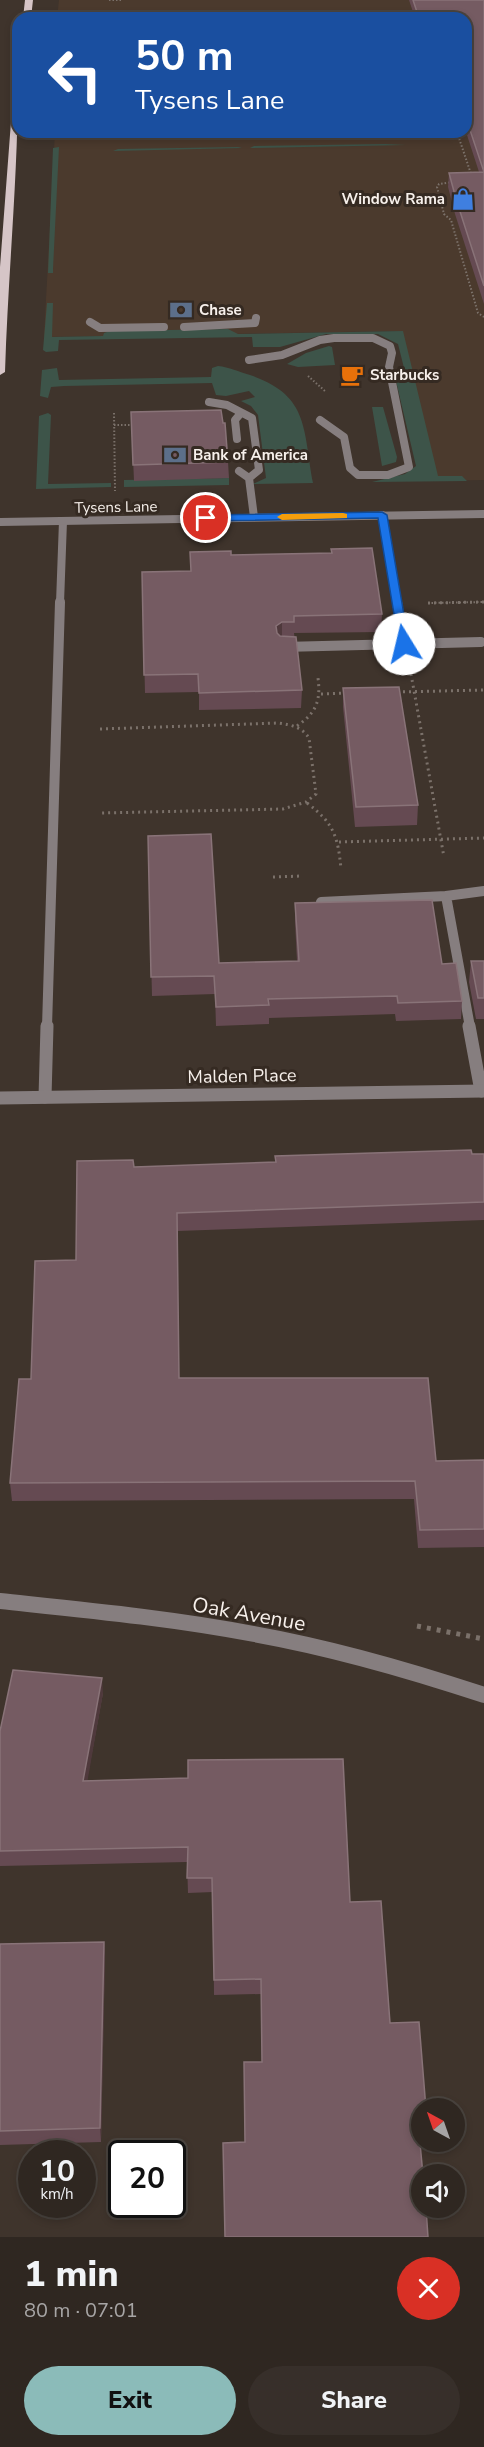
<!DOCTYPE html>
<meta charset="utf-8">
<style>
:root{--surface:#2f2721;--page:#372f2a;--text:#f1f3f6;--muted:#a7a5a5;--line:#4a443f;--accent:#8bbbb9}
body{margin:0;font-family:"Nunito Sans",sans-serif;background:var(--page);color:var(--text);height:100vh;display:flex;flex-direction:column;font-size:22px;white-space:nowrap}
*{box-sizing:border-box;margin:0}
p{font-size:20px;color:var(--muted)}
.icon{flex:none;width:33px;height:33px;fill:none;stroke:currentColor;stroke-width:2;stroke-linecap:round;stroke-linejoin:round}
.map{position:relative;height:2237px;overflow:hidden}
.drawer{display:flex;flex-direction:column;background:var(--surface);flex:1}
.drawer>*{flex:none}
.hud{position:absolute;left:12px;top:12px;width:460px;height:126px;border-radius:18px;box-shadow:0 3px 9px #0003,0 0 0 2px var(--line);background:#1a4fa0;color:#fff;overflow:hidden}
.needle{width:39px;rotate:320deg}
.buttons{position:absolute;left:411px;top:2098px;display:grid;gap:12px}
.buttons a{display:grid;place-items:center;width:54px;height:54px;border-radius:50%;background:var(--surface);box-shadow:0 3px 9px #0003,0 0 0 2px var(--line);font-size:30px}
.speed{position:absolute;left:18px;top:2140px;display:flex;gap:12px;font-size:30px;font-weight:700;text-align:center}
.speed>*{display:grid;place-content:center;width:78px;height:78px;border-radius:50%;background:var(--surface);box-shadow:0 3px 9px #0003,0 0 0 2px var(--line);line-height:1}
.speed small{font-size:15px;font-weight:400}
.speed .limit{border:3px solid #111;border-radius:9px;background:#fff;color:#111}
.pin{position:absolute;display:grid;place-items:center;width:51px;height:51px;color:#fff;margin:-26px;border:3px solid #fff;border-radius:50%;box-shadow:0 2px 6px #0007}
.me{position:absolute;width:66px;margin:-33px;rotate:351deg;stroke-linejoin:round;filter:drop-shadow(0 0 4px #0008)}
.turn{display:flex;align-items:center;gap:21px;height:126px;padding:0 24px;font-size:27px}
.turn .icon{width:78px;height:78px;stroke-width:2.5}
.turn b{display:block;font-size:42px;line-height:51px}
.round{display:grid;place-items:center;flex:none;width:63px;height:63px;border-radius:32px;background:var(--page)}
.summary{display:flex;align-items:center;justify-content:space-between;height:102px;padding:0 24px}
h1{font-size:36px;font-weight:800;line-height:45px}
.button{display:flex;gap:12px;margin-top:auto;padding:12px 24px}
.button a{flex:1;height:69px;border-radius:36px;background:var(--accent);color:#111;font-size:24px;font-weight:800;line-height:69px;text-align:center}
.button a+a{background:var(--page);color:var(--text)}
.map>svg:first-child{display:block}
.built{fill:#4b3a2d}
.green{fill:#3d5449}
.lines{fill:none;stroke-linecap:round;stroke-linejoin:round}
.path-far2{stroke:#7b716a;stroke-width:2;stroke-dasharray:1.5 2;stroke-linecap:butt}
.path-far1{stroke:#7b716a;stroke-width:3;stroke-dasharray:2 4;stroke-linecap:butt}
.path{stroke:#7b716a;stroke-width:5;stroke-dasharray:4 6;stroke-linecap:butt}
.service-far3{stroke:#867e7f;stroke-width:7}
.service-far2{stroke:#867e7f;stroke-width:8}
.service-far1{stroke:#867e7f;stroke-width:10}
.service{stroke:#867e7f;stroke-width:13}
.minor-far1{stroke:#867e7f;stroke-width:13}
.minor{stroke:#867e7f;stroke-width:16}
.tertiary{stroke:#867e7f;stroke-width:8}
.primary{fill:#d6c5c7;fill-rule:evenodd}
.wall{fill:#654a52}
.shaded-wall{fill:#4f393c}
.building{fill:#755b62;stroke:#897378;stroke-width:1.5}
.route{fill:#1a73e8;stroke:#114b97;stroke-width:1.5}
.slow{fill:#f59e0b}
.labels{text-anchor:middle;dominant-baseline:central;stroke-width:6;stroke-linejoin:round;paint-order:stroke}
.far-poi-label{font-size:15px;font-weight:bold;fill:#f7f0eb;stroke:#352a22;text-anchor:start}
.far-street-label{font-size:15px;fill:#f7f0eb;stroke:#352a22}
.street-label{font-size:18px;fill:#f7f0eb;stroke:#352a22}
.near-street-label{font-size:21px;fill:#f7f0eb;stroke:#352a22}
</style>
<div class="map">
<svg width="484" height="2237" viewBox="0 0 484 2237">
<rect width="100%" height="100%" fill="#3f342c"/>
<path class="built" d="M59 0H484V480L431 481 398 331 44 337 55 132H466V18H57Z"/>
<path class="green" d="M385 144 406 145 250 148 254 146Z
M59 147 53 269V273H48L53 148Z
M238 147 242 148 113 151 118 149Z
M47 303H53L52 337 103 336 104 333 110 331 228 329 238 334 403 331 438 476H462L467 481 372 482 405 474 416 466 396 381 405 372 398 344 378 334H326L280 347H253L252 337 59 340 58 351 46 352 43 350Z
M329 346 332 347 335 365 298 367 287 364 306 353Z
M218 366C229 367 239 372 250 375 309 395 303 428 313 483L253 484 266 478 258 415 251 406 241 401 255 397 249 391 226 396 216 395 212 383 64 386 51 387 48 398 40 396 42 370 57 368 59 380 211 377 212 368Z
M372 407H383L397 457 396 462 382 466Z
M48 413 51 415 48 484 111 483V487L36 489 39 416Z
M229 478V485L124 487V480Z"/>
<g class="lines">
<path class="path-far2" d="M109 0H123
M457 132 472 177
M453 182 439 184 437 187 444 214 451 220 478 313 484 317
M308 376 325 391
M114 413 115 491
M114 425H137
M428 603 484 602"/>
<path class="path-far1" d="M428 603 484 602
M411 674 444 857
M397 692 484 690
M321 694 347 693
M297 726C316 713 321 701 318 678
M100 729 279 723C291 725 302 727 309 738L316 794 306 802 283 809 100 813
M307 803C334 823 338 837 341 869
M339 842 484 838
M273 877 302 876"/>
<path class="path" d="M417 1626 484 1639"/>
<path class="service-far3" d="M89 132V136"/>
<path class="service-far2" d="M90 322 100 328 164 327
M184 327 255 323 256 318
M249 360 282 355 320 340 334 338H373L390 346 392 353 389 367 409 467 388 475H358L350 468 344 437 320 420
M209 402 227 405 252 418 259 470 249 478
M237 439 235 420 241 413
M239 471 249 478 254 517
M382 515 397 603
M60 603 63 521"/>
<path class="service-far1" d="M397 602 404 644
M283 647 481 642
M446 896 470 1027
M321 902 446 896 484 891
M47 1027 60 602"/>
<path class="service" d="M469 1026 481 1091
M45 1097 47 1026"/>
<path class="minor-far1" d="M0 1098 484 1091"/>
<path class="minor" d="M0 1601C85 1610 170 1618 254 1634 332 1648 409 1670 484 1695"/>
<path class="tertiary" d="M0 522 484 514"/>
<path class="primary" d="M25 0H33L31 18H23Z
M18 80C18 177 8 274 5 372L0 375V267L14 82Z"/>
</g>
<path class="wall" d="M409 0H484V304L455 214 448 187 449 173 479 172 466 132V18H415Z
M131 412 223 423 228 462 229 478 134 481Z
M331 549 382 614 381 632 294 633 302 690 301 708 199 710V692L145 693 142 572 191 571 190 552 231 555 331 553Z
M343 688 418 805 417 825 355 827 343 707Z
M148 836 219 963 297 961 295 921V903L442 964 462 1001 461 1019 396 1021 395 1014 269 1018V1024L216 1026 215 994 152 996Z
M471 961H484V1019H476L469 982Z
M484 1154V1220L177 1231 179 1378 436 1461 484 1460V1547L418 1548 414 1499 12 1501 10 1483 31 1379 76 1260 134 1167 275 1162V1156Z
M103 1693 87 1780 350 1902 390 2023 422 2109V2125L245 2142 262 2062 261 1994 214 1995 213 1892 188 1893 187 1862 0 1866V1731Z
M104 1942 105 1956 101 2142 0 2145V1944Z"/>
<path class="shaded-wall" d="M282 622V640L276 644V626Z
M102 1678 103 1693 85 1795 83 1781Z
M104 1942 105 1956 101 2142 100 2128Z"/>
<path class="building" d="M413 0H484V172L466 118V18H419Z
M484 172V286L456 199 449 173Z
M221 410 223 423H225L228 462 133 465 131 412Z
M372 548 382 614 294 616V622H282L276 626 277 633 280 636 296 637 302 690 199 693 198 674 144 675 142 572 191 571 190 552 231 551V555L332 553 331 549Z
M399 687 418 805 356 807 343 688Z
M211 834 219 963 299 961 295 903 432 900 442 964 456 963 462 1001 398 1003 397 996 268 999 269 1005 216 1007 214 976 151 977 148 836Z
M471 961H484V998H478Z
M471 1150 472 1154H484V1202L177 1213 179 1378H428L436 1461 484 1460V1529L420 1530 415 1481 10 1483 19 1379H31L35 1261 76 1260 77 1161 133 1160 134 1167 276 1162 275 1156Z
M13 1670 102 1678 83 1781 188 1778V1760L343 1759 350 1902 381 1901 390 2023 419 2022 426 2109H422V2111H417L423 2175H422V2208H426L428 2237H225L223 2143 245 2142 244 2062H262L261 1979 214 1980 212 1878H187L188 1847 0 1851V1731Z
M104 1942 100 2128 0 2131V1944Z"/>
<path class="route" d="M382 512 387 515 409 644 404 647 399 644 378 518 206 521 201 518 206 515Z"/>
<path class="slow" d="M343 513 347 514V518L282 520 277 517 282 514Z"/>
<defs>
<g id="shop-bare" transform="scale(1.8)"><path d="M-5-2.5h2.3a2.7 3.5 0 0 1 5.4 0H5L5.5 6h-11ZM-1.5-2.5h3a1.5 2.3 0 0 0-3 0Z" fill="#3f7fe0" stroke="#352a22" stroke-width="2.5" paint-order="stroke"/></g>
<g id="bank-bare" transform="scale(1.8)"><path d="M-6-4H6V4H-6ZM0-2.3a2.3 2.3 0 1 0 0 4.6a2.3 2.3 0 1 0 0-4.6Z" fill="#5c6f8a" stroke="#352a22" stroke-width="2.5" paint-order="stroke"/></g>
<g id="cafe-bare" transform="scale(1.8)"><path d="M-5.5-4.5H6V0H3Q3 3.5 0 3.5H-2.5Q-5.5 3.5-5.5 0ZM3-3.2v2h1.7v-2ZM-6 4.5H4V6H-6Z" fill="#e8710a" stroke="#352a22" stroke-width="2.5" paint-order="stroke"/></g>
</defs>
<g fill-rule="evenodd">
<use href="#shop-bare" x="463" y="199"/>
<use href="#bank-bare" x="181" y="310"/>
<use href="#cafe-bare" x="352" y="375"/>
<use href="#bank-bare" x="175" y="455"/>
</g>
<g class="labels">
<g class="far-poi-label">
<text x="445" y="199" text-anchor="end">Window Rama</text>
<text x="199" y="310">Chase</text>
<text x="370" y="375">Starbucks</text>
<text x="193" y="455">Bank of America</text>
</g>
<g class="far-street-label">
<text transform="translate(116 507) rotate(-1)">Tysens Lane</text>
</g>
<g class="street-label">
<text transform="translate(242 1076) rotate(-1)">Malden Place</text>
</g>
<g class="near-street-label">
<text transform="translate(249 1614) rotate(10)">Oak Avenue</text>
</g>
</g>
</svg>
<div class="buttons">
<a><svg class="needle" viewBox="-14 -14 28 28"><path d="M0-13l5 13h-10z" fill="#e53935"/><path d="M0 13l5-13h-10z" fill="#a7a5a5"/></svg></a>
<a><svg class="icon" aria-label="sound" viewBox="0 0 24 24"><path d="M4 9h4l5-4v14l-5-4H4zM17 9q2 3 0 6"/></svg></a>
</div>
<div class="speed"><div>10<small>km/h</small></div><div class="limit">20</div></div>
<div class="pin" style="left:206px;top:518px;background:#d93025"><svg class="icon" aria-label="arrive" viewBox="0 0 24 24"><path d="M6 21V4h12l-3 4 3 4H6"/></svg></div>
<svg class="me" style="left:404px;top:644px" viewBox="-20 -20 40 40"><circle r="19" fill="#fff"/><path d="M0-13L10 11 0 6-10 11z" fill="#1a73e8"/></svg>
<div class="hud">
<div class="turn"><svg class="icon" aria-label="left" viewBox="0 0 24 24"><path d="M17 20v-9H6M10 6l-5 5 5 5"/></svg><div><b>50 m</b>Tysens Lane</div></div>
</div>
</div>
<section class="drawer">
<div class="summary"><div><h1>1 min</h1><p>80 m · 07:01</p></div><a class="round" style="background:#d93025;color:#fff"><svg class="icon" aria-label="close" viewBox="0 0 24 24"><path d="M6 6l12 12M18 6L6 18"/></svg></a></div>
<div class="button"><a>Exit</a><a>Share</a></div>
</section>
